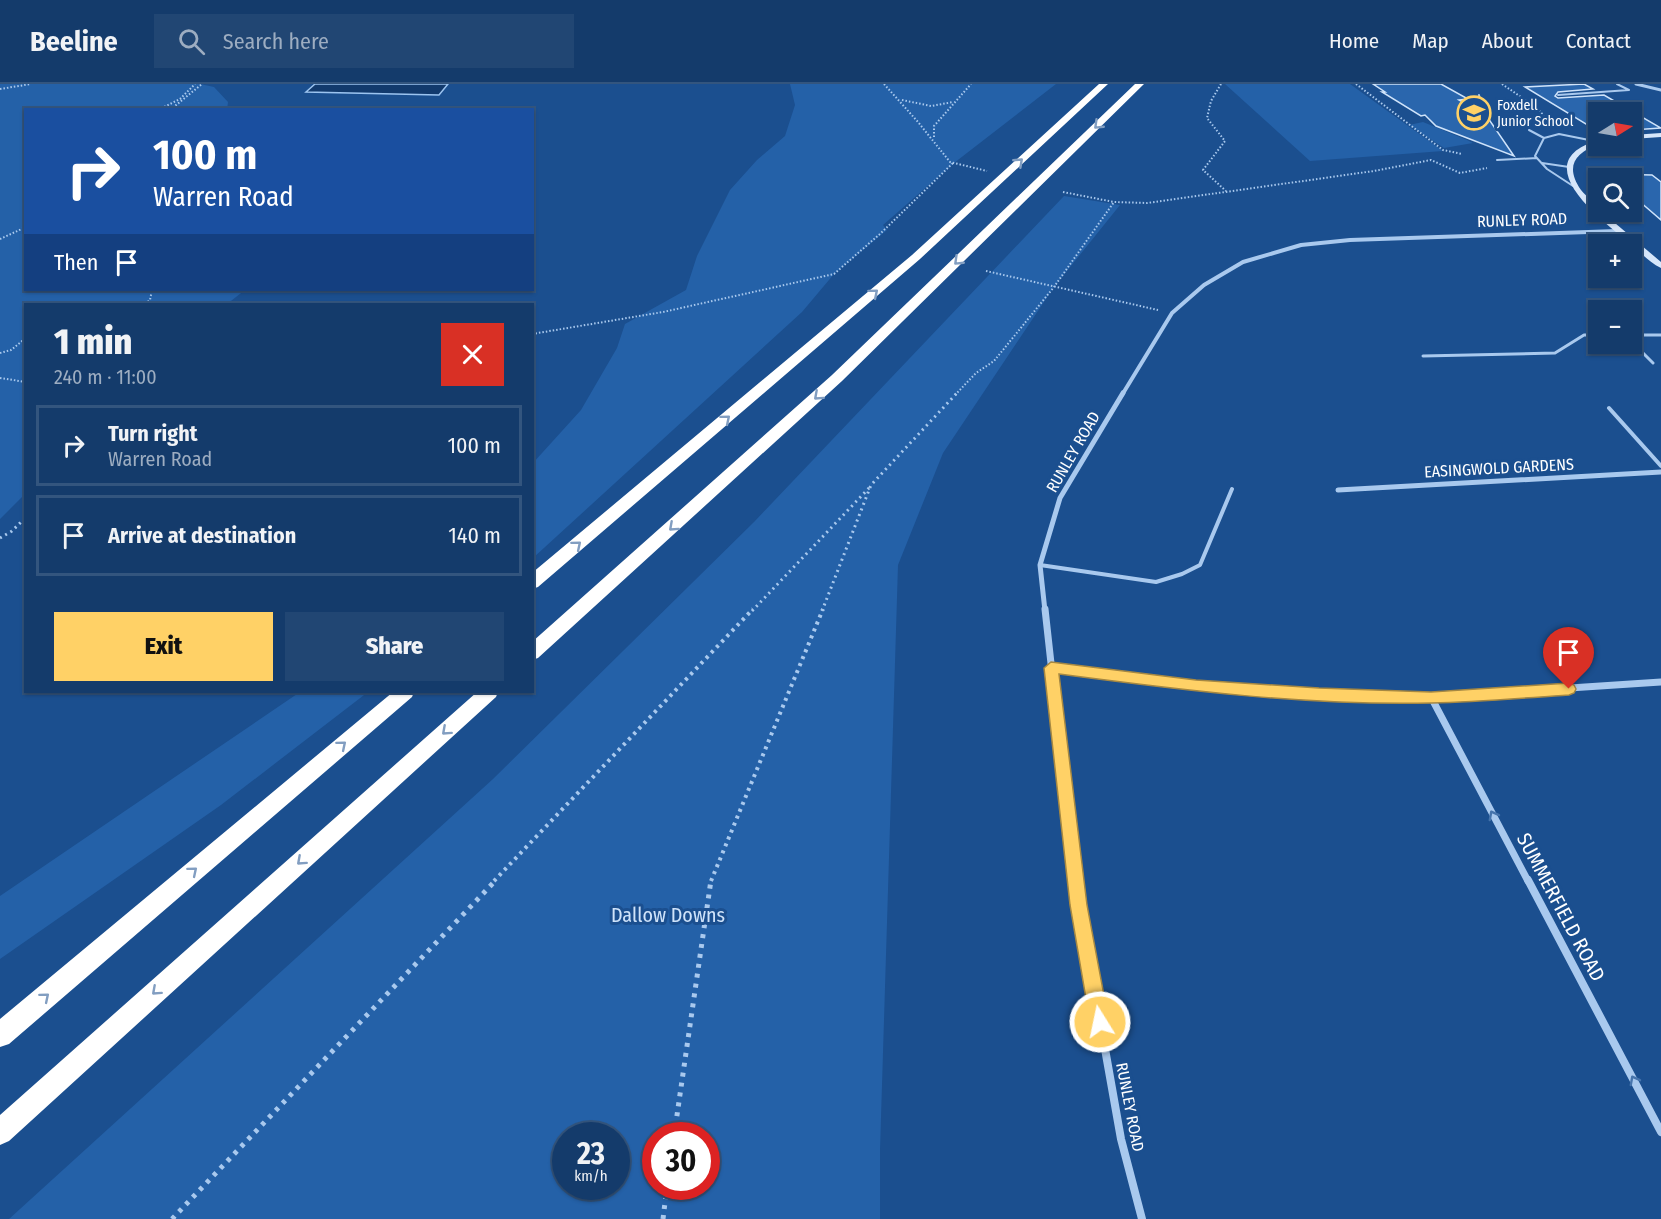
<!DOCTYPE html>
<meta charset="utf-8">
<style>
:root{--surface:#143b6b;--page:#214673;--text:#f1f3f6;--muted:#9dadc1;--line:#33557e;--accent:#ffd166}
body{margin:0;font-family:"Fira Sans Condensed",sans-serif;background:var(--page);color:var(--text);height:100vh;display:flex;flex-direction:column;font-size:22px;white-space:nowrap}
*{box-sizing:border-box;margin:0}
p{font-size:20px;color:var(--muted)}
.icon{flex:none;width:33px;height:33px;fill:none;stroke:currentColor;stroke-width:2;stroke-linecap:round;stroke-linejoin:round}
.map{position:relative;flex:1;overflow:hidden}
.sheet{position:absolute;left:24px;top:219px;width:510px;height:390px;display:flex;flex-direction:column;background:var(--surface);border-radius:0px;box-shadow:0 2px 4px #0004,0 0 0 2px var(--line)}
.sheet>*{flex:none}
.top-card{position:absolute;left:24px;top:24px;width:510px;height:183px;border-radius:0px;box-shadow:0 2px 4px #0004,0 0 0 2px var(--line);background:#1a4fa0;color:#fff;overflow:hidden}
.needle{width:39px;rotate:79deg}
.tools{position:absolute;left:1588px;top:18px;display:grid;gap:12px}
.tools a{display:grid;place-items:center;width:54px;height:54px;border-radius:0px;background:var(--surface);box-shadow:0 2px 4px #0004,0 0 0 2px var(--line);font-size:30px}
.speed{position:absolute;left:552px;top:1038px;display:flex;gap:12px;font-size:30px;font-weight:700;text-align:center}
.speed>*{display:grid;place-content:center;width:78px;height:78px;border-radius:50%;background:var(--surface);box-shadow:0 2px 4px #0004,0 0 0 2px var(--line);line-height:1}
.speed small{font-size:15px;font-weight:400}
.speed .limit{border:9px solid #d22;background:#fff;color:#111}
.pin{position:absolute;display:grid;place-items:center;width:51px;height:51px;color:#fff;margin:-62px -26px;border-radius:50% 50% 50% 0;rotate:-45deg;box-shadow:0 0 6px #0007}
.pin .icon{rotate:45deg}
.me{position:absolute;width:66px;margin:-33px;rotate:350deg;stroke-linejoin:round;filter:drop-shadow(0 0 4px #0008)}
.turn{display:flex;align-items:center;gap:21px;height:126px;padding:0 30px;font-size:27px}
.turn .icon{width:78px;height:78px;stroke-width:2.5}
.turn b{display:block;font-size:42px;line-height:51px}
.then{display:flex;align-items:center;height:57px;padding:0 30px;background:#0003;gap:12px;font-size:22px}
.round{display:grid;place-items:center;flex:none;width:63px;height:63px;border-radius:0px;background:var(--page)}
.overview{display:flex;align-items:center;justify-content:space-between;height:102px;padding:0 30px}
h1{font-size:36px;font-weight:800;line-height:45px}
.primary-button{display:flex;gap:12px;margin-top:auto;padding:12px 30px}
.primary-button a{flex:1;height:69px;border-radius:0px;background:var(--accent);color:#111;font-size:24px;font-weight:800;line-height:69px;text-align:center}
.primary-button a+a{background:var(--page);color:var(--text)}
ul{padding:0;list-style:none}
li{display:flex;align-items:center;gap:18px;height:81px;margin:0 12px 9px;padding:0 18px;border:3px solid var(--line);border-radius:0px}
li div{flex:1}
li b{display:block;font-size:22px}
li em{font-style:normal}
header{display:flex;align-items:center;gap:36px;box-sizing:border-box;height:84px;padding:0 30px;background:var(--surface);border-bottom:2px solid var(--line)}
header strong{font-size:28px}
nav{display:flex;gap:33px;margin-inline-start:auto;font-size:21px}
.search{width:420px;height:54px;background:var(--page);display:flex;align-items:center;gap:15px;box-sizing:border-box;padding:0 21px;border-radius:0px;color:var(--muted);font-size:22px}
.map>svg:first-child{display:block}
.green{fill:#2461a8;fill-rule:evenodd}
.water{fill:#123a6d;stroke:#9cc4f0;stroke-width:1.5}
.building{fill:#2a66ad;stroke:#cfe3fa;stroke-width:1.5}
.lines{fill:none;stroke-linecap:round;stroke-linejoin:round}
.path-far3{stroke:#a9c9ee;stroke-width:2;stroke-dasharray:1.5 2;stroke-linecap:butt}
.path-far2{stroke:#a9c9ee;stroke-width:3;stroke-dasharray:2 4;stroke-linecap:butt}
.path-far1{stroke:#a9c9ee;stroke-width:4;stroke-dasharray:3 4.5;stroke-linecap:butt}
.path{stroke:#a9c9ee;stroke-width:5;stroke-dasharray:4 6;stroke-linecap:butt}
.lane-far2{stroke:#a9c9ee;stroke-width:2}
.lane-far1{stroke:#a9c9ee;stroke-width:3}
.lane{stroke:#a9c9ee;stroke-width:4}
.street-far4{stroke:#a9c9ee;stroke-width:3}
.street-far3{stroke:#a9c9ee;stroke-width:4}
.street-far2{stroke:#a9c9ee;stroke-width:5}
.street-far1{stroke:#a9c9ee;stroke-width:7}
.street{stroke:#a9c9ee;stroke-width:8}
.secondary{fill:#d6e6fa;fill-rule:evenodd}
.highway{fill:#fff;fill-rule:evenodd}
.oneway{stroke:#829ec1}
.oneway2{stroke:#4674ac}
.route{fill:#ffd166;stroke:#a68842;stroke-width:1.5}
.labels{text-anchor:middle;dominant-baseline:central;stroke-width:6;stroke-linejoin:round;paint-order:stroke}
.far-poi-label{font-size:14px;fill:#fff;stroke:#1b4f8f;text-anchor:start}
.street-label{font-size:16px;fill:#fff;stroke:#1b4f8f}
.near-street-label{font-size:20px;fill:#fff;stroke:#1b4f8f}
.near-park-label{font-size:20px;fill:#cfe3fa;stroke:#1b4f8f}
</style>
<header>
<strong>Beeline</strong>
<div class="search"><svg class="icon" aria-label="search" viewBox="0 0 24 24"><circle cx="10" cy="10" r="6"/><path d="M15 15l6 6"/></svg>Search here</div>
<nav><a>Home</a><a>Map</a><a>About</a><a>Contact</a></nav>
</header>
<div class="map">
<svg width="1661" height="1135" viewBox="0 0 1661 1135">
<rect width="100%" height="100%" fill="#1b4f8f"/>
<path class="green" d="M0 0H200L214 3 228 18 227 26H26V206H245L227 220H26L25 410 0 435Z
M790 0H1056L954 79 883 141 887 146 834 190 802 228 533 474V379L581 326 617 264 625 240 686 206 697 172 730 106 757 76 785 52 795 21Z
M1225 0H1350L1443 67 1310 77Z
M1423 38 1467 56 1473 59 1444 64 1409 41Z
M1064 112 1120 121 1054 203 943 369 898 481 880 1066V1135H9L493 695 754 438ZM566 1052H616V1102H566ZM656 1052H706V1102H656Z
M300 608H368L221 721 0 875V812Z"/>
<path class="water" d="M315 0H448L439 11 306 8Z"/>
<path class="building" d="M1373 0H1441L1468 15 1459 16 1486 31 1514 72 1436 42 1425 31 1421 32 1382 8H1385Z
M1584 0 1593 5 1558 8 1555 12 1558 14 1604 11 1661 44 1632 46V28H1599V48L1525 3Z
M1608 90 1652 91 1661 98V136L1632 111V94H1613Z"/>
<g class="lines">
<path class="path-far3" d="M884 0 918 38 950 78 987 87
M1221 0 1211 17 1207 34 1225 57 1203 86 1226 107
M1356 0 1443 66 1462 70
M1502 0 1537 24 1551 40
M0 5 31 0
M902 16 931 22 953 18
M158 26 180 15 195 0
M170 26 202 0
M934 53V42L971 0
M1063 108 1114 118
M0 155 26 143
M986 187 1158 226
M145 220 150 216 152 206
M532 250 663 228 834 190 881 149 953 79
M0 269 11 266 26 254
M0 294 26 298
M955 311 976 289 994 277 1054 203 1114 118 1147 119 1374 87 1431 76 1460 89 1487 84"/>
<path class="path-far2" d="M0 454 12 447 26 433
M752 527 869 404
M822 527 871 401 957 309"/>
<path class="path-far1" d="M494 797 753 525
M711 797 823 525"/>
<path class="path" d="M674 1052 711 796
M172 1135 496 796
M663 1135 667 1102"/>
<path class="lane-far2" d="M1479 11 1480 16 1486 22
M1558 11 1629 6 1617 0
M1529 46 1544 54
M1497 76 1537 74
M1542 79 1569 83
M1573 102 1547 85 1535 72 1544 54 1559 50 1599 58"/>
<path class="lane-far1" d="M1598 224 1600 226
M1632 251H1661
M1632 258 1653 279
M1423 272 1555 269 1584 251H1599"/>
<path class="lane" d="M1609 324 1661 382
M1040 481 1156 498 1182 490 1200 481 1232 405"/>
<path class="street-far4" d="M1636 0 1661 6"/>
<path class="street-far3" d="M1122 311 1172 229 1204 201 1243 178 1301 161 1350 156 1617 147"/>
<path class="street-far2" d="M1338 406 1661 388
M1045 527 1040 481 1060 414 1123 309"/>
<path class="street-far1" d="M1045 525 1075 797
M1051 584 1196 602 1319 610 1431 613 1661 598
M1431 613 1528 797"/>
<path class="street" d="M1075 796 1121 1055 1142 1135
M1528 796 1661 1048"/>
<path class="secondary" d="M1661 49V53L1632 55V51Z
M1599 56V60C1574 69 1565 83 1581 106 1587 113 1596 120 1599 128H1602L1661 178V184C1650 179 1641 169 1632 161 1604 138 1522 78 1599 56Z"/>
<path class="highway" d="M1099 0H1108L920 175 538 503 532 505V489L912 171Z
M1135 0H1144L842 297 538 574 532 576V558L832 291Z
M393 608H414L412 613 9 960 0 963V935Z
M477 608H498L496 613 9 1057 0 1061V1031Z"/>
</g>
<defs><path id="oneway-chevron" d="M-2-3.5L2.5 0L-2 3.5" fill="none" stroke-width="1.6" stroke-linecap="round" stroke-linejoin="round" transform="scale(1.5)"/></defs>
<g class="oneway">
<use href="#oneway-chevron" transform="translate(1098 41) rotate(136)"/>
<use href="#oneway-chevron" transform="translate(1019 78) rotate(-43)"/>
<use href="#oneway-chevron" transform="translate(958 177) rotate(136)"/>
<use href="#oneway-chevron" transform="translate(874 209) rotate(-40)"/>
<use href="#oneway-chevron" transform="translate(818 312) rotate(138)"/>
<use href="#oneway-chevron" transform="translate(726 335) rotate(-40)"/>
<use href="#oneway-chevron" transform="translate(673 443) rotate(138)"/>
<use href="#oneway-chevron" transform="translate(577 461) rotate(-40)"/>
<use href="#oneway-chevron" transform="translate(446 647) rotate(138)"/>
<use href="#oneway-chevron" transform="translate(342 661) rotate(-40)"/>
<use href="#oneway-chevron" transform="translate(301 777) rotate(138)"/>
<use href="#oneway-chevron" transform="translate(193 787) rotate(-40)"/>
<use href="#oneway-chevron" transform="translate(156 907) rotate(138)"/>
<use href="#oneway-chevron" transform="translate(45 913) rotate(-40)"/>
</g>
<g class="oneway2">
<use href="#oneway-chevron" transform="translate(1493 731) rotate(-118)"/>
<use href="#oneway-chevron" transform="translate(1634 996) rotate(-118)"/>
</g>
<path class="route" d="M1051 578 1196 596 1319 604 1431 608 1569 599 1574 601 1576 605 1574 609 1569 611C1523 614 1477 618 1432 619 1308 622 1181 606 1059 590L1087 821 1109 938 1106 944 1100 947 1093 944 1090 938 1070 821 1044 584Z"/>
<defs>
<g id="school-ring" transform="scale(1.725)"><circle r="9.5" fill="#1b4f8f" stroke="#ffd166" stroke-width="1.5"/><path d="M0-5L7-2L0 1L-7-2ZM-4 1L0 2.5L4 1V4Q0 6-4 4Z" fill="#ffd166"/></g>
</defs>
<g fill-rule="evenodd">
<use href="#school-ring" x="1474" y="29"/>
</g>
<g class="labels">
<g class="far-poi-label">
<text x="1497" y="21">Foxdell<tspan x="1497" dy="16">Junior School</tspan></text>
</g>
<g class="street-label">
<text transform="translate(1522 136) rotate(-2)">RUNLEY ROAD</text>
<text transform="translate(1073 368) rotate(-60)">RUNLEY ROAD</text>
<text transform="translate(1499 384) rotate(-3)">EASINGWOLD GARDENS</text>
<text transform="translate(1130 1023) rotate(79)">RUNLEY ROAD</text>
</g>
<g class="near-street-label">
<text transform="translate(1561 823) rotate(62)">SUMMERFIELD ROAD</text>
</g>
<g class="near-park-label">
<text x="668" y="831">Dallow Downs</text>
</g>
</g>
</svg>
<div class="tools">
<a><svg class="needle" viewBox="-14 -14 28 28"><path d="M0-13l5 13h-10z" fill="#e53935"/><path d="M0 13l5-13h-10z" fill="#9dadc1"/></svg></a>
<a><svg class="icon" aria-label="search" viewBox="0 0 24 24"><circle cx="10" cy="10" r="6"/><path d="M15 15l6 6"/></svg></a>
<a>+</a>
<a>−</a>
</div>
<div class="speed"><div>23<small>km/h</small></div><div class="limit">30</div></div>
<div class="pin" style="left:1569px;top:605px;background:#d93025"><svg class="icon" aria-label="arrive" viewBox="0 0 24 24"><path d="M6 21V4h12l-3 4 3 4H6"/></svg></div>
<svg class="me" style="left:1100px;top:938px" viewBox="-20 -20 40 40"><circle r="17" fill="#ffd166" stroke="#fff" stroke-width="3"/><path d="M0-11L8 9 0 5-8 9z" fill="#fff"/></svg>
<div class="top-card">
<div class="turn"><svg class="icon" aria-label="right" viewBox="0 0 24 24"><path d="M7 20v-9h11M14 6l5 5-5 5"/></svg><div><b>100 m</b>Warren Road</div></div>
<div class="then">Then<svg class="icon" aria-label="arrive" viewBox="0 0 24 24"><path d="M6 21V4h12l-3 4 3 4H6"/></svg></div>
</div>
<section class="sheet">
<div class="overview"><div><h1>1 min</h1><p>240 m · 11:00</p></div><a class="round" style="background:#d93025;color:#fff"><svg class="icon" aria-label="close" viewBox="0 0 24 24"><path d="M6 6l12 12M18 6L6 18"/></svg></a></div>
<ul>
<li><svg class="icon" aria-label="right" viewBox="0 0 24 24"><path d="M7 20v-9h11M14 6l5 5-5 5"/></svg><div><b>Turn right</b><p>Warren Road</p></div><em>100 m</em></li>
<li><svg class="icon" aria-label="arrive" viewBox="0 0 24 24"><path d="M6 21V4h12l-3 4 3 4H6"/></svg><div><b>Arrive at destination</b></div><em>140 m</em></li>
</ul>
<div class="primary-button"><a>Exit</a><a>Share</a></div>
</section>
</div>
